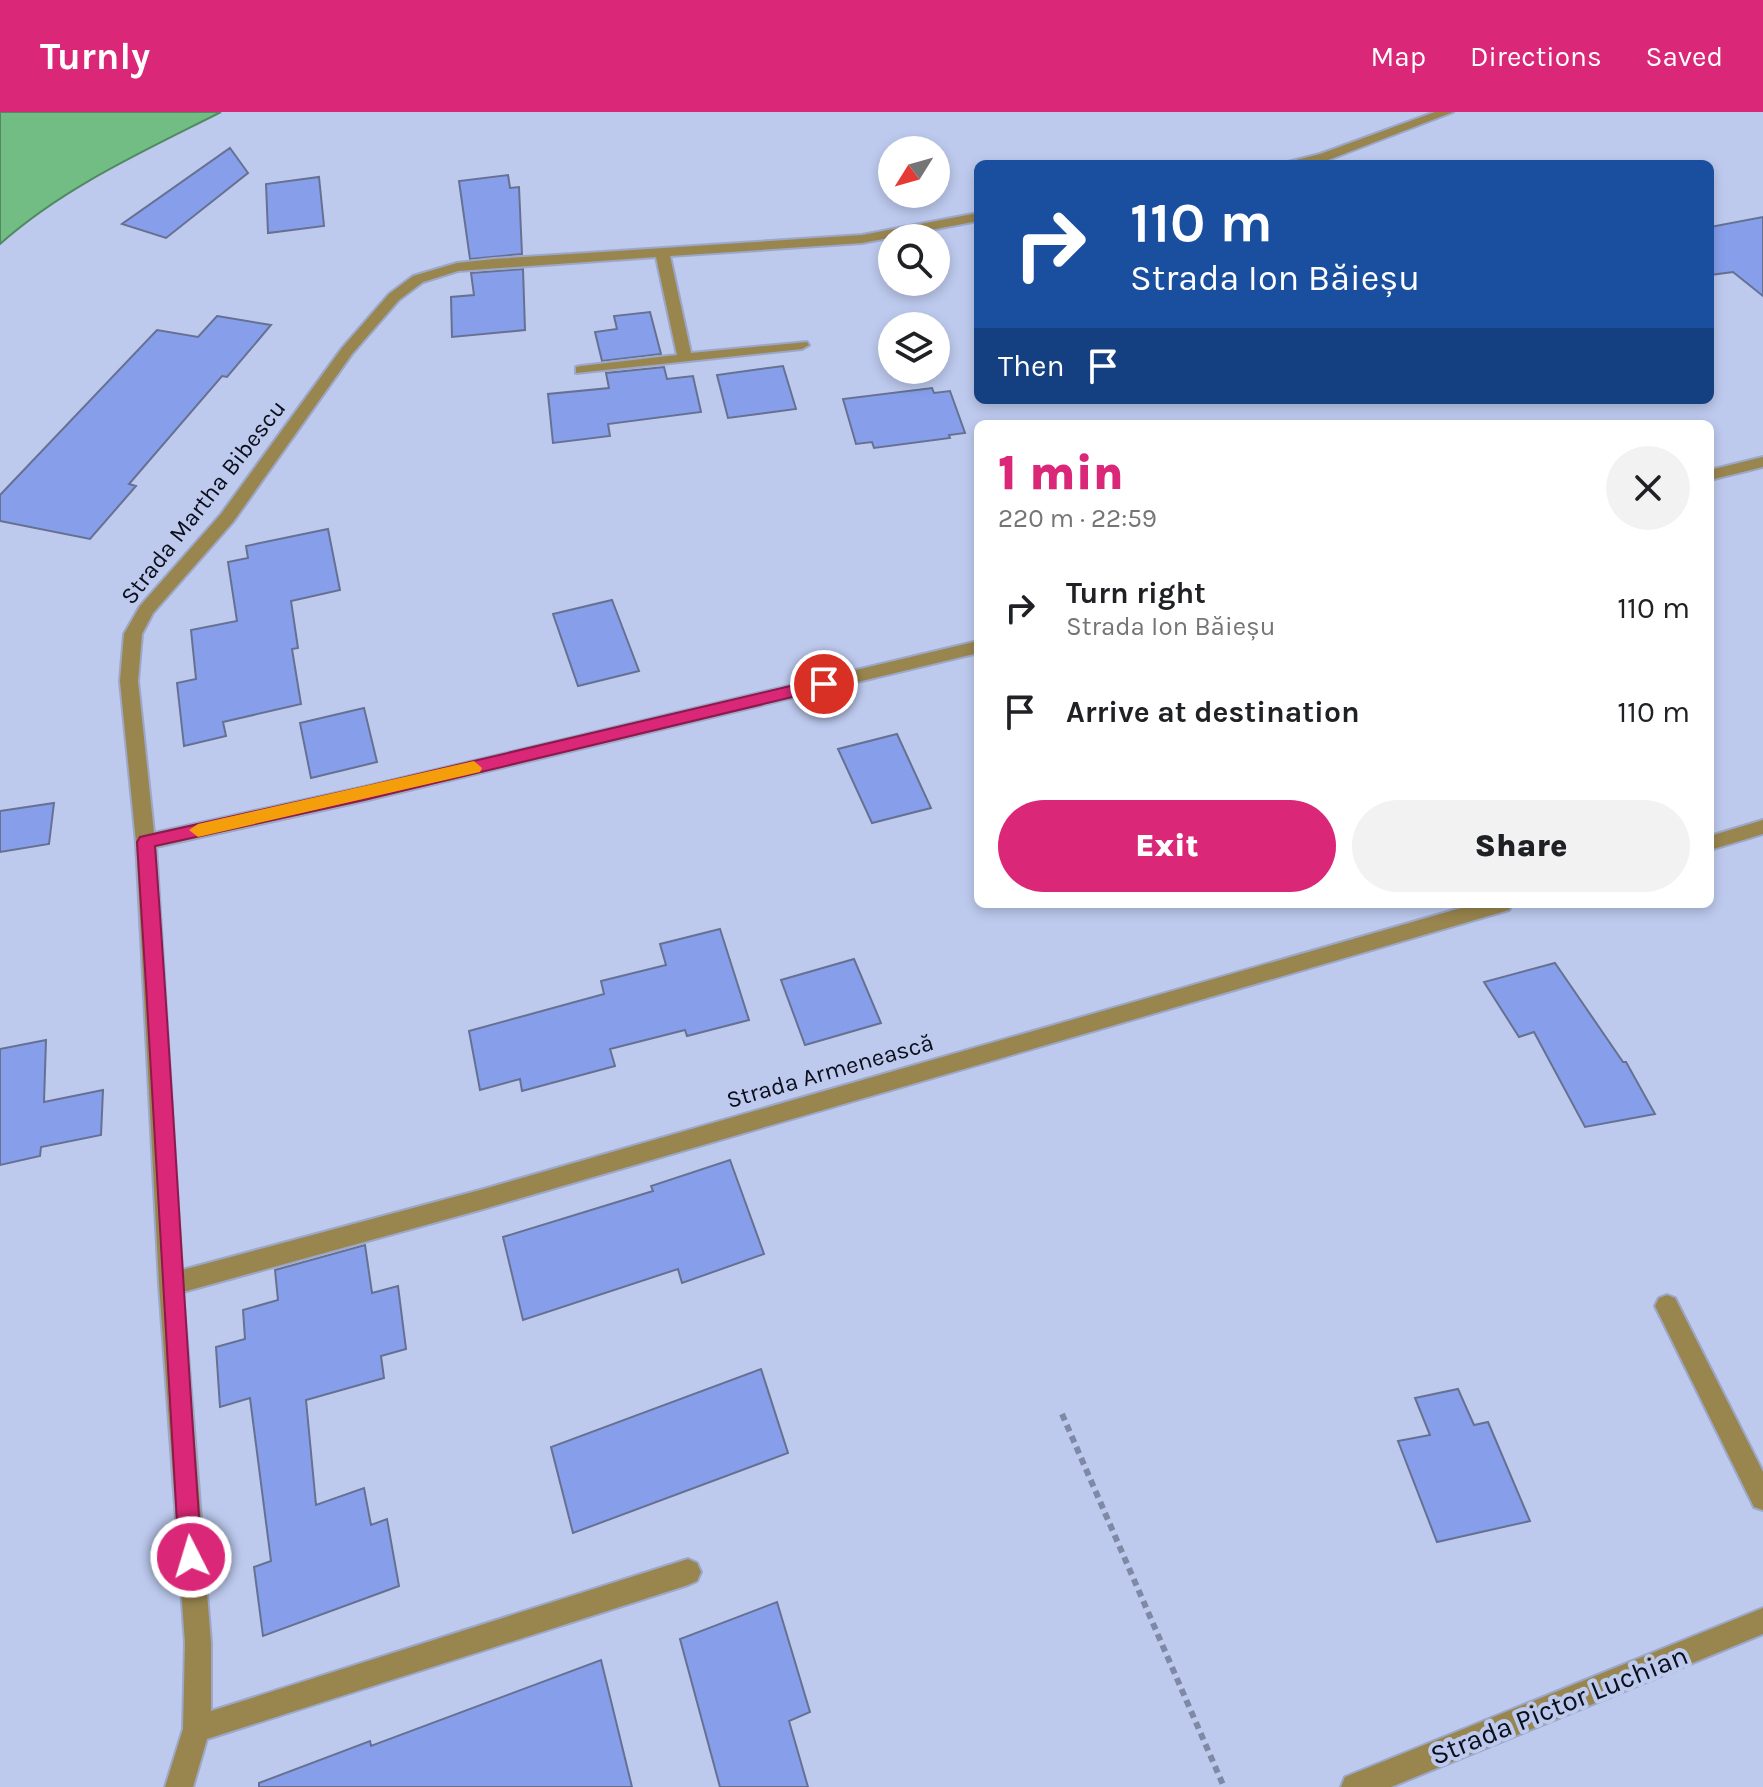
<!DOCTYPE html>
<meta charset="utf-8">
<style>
:root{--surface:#fff;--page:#f2f2f2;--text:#202124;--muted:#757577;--accent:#db2777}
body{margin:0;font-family:Karla,sans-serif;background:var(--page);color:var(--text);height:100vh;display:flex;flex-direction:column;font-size:30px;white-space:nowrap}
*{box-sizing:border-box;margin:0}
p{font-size:26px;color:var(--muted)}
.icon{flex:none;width:44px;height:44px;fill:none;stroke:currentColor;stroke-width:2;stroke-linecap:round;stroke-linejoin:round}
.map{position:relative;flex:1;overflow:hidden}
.panel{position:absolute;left:974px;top:308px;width:740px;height:488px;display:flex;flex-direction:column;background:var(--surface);border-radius:12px;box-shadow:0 4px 12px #0003}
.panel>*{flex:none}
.banner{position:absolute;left:974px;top:48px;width:740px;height:244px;border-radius:12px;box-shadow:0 4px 12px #0003;background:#1a4fa0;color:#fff;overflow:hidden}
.needle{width:52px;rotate:233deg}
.fabs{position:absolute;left:878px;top:24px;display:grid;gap:16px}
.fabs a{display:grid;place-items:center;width:72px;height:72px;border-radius:50%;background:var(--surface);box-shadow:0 4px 12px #0003;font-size:40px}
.pin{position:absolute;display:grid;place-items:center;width:68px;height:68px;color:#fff;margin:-34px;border:4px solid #fff;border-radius:50%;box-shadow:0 2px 8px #0007}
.me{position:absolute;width:88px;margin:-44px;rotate:355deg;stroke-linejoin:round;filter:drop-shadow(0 0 6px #0008)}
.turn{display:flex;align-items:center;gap:28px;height:168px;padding:0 24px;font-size:36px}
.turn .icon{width:104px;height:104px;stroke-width:2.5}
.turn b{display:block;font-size:56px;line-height:68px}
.then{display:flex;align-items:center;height:76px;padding:0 24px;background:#0003;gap:16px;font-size:30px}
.round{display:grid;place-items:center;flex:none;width:84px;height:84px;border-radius:42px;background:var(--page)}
.summary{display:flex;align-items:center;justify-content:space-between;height:136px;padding:0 24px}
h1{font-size:48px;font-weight:800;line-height:60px;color:var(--accent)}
.action{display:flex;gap:16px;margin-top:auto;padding:16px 24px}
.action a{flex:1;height:92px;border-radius:48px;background:var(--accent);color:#fff;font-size:32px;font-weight:800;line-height:92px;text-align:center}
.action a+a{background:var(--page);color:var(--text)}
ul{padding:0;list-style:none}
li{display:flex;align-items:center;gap:24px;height:104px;padding:0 24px}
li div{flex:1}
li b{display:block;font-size:30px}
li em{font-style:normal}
header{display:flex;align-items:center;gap:48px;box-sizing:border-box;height:112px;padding:0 40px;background:var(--accent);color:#fff}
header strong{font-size:38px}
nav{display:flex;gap:44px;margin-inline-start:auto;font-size:28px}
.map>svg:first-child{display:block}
.water{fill:#71bd83;stroke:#528964;stroke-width:2}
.building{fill:#879feb;stroke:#667192;stroke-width:2}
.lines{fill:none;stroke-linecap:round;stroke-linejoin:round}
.minor-casing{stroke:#9da8c8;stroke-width:4}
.path{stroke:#7f89a5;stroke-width:6;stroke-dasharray:7 5;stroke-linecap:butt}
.minor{fill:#99854e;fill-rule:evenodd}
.route{fill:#db2777;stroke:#8e194d;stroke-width:2}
.slow{fill:#f59e0b}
.labels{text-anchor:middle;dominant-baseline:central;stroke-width:8;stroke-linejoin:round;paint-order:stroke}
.street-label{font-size:24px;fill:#0b0f1b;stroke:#bdcaee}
.near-street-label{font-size:28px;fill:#0b0f1b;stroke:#bdcaee}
</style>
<header>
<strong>Turnly</strong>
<nav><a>Map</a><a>Directions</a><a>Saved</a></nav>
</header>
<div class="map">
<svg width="1763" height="1675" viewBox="0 0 1763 1675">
<rect width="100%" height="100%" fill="#bdcaee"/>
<path class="water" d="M0 0H221C144 39 64 75 0 132Z"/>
<path class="building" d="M230 36 248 61 166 126 122 112Z
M508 63 510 76 519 75 522 142 470 147 459 69Z
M319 65 324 114 268 121 266 72Z
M1763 105V184L1733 160 1710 163V115Z
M523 157 525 218 452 225 451 185 474 183 471 161Z
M650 200 661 242 602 249 595 220 617 217 614 204Z
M217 204 271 213 227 265 222 264 129 372 136 374 90 427 0 409V383L157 218 198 225Z
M783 254 796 297 728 306 717 263Z
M664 255 667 267 693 264 701 300 608 312 610 324 553 331 548 282 609 276 606 261Z
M932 276 934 281 950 279 965 321 949 323 950 326 874 336 872 330 856 332 843 287Z
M328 417 340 478 291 489 298 536 292 537 301 592 223 610 226 624 184 634 177 571 196 567 191 518 237 509 228 450 248 446 246 434Z
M612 488 639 559 578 574 553 502Z
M364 596 377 650 311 666 300 611Z
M897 622 931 696 872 711 838 637Z
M54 691 49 732 0 740V699Z
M720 817 749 908 687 924 685 918 610 937 615 954 522 979 520 967 480 978 469 919 604 882 601 869 666 853 660 832Z
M854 847 881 911 805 933 781 868Z
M1555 851 1623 950H1626L1655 1002 1585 1015 1534 920 1519 925 1484 870Z
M46 928 44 990 103 978 101 1023 41 1035 40 1044 0 1053V937Z
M730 1048 764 1142 682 1171 678 1157 523 1208 503 1125 653 1079 651 1074Z
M365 1133 372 1181 398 1174 406 1237 381 1244 384 1266 306 1288 316 1393 364 1376 371 1413 387 1407 399 1474 263 1524 254 1455 271 1449 250 1286 220 1295 216 1235 245 1227 243 1198 278 1188 275 1158Z
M761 1257 788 1341 573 1421 551 1335Z
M1458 1277 1474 1313 1488 1310 1530 1409 1437 1430 1398 1329 1430 1323 1415 1286Z
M777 1490 810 1600 789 1609 808 1675H720L680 1527Z
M601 1548 632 1675H259V1671L370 1629 371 1634Z"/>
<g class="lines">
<g class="minor-casing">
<path id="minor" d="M1435 0H1453L1328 48 1280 52 1320 42Z
M978 101V109L862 131 670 144 691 241 807 230 809 233 802 237 576 261V255L581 254 677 243 656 145 458 159 423 170 399 188 352 242 233 410 153 501 142 522 138 569 154 721 364 675 978 529V541L364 689 156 735 182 1158 480 1078 1475 792H1512L1509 798 480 1098 183 1180 211 1531V1599L688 1447 697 1451 701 1460 697 1469 688 1473 207 1627 193 1675H165L183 1617 185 1531 159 1172 136 730 120 569 124 522 140 494 221 402 342 236 389 182 413 164 457 151 494 147 862 123Z
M1763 345V355L1710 368V358Z
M1763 708V722L1710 738V724Z
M1667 1183 1675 1186 1763 1360V1398L1754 1395 1659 1202 1655 1194 1659 1186Z
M1763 1496V1522L1391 1675H1341L1345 1665Z"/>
</g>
<path class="path" d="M1062 1302 1224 1675"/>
<use href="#minor" class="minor"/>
</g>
<path class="route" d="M824 566 830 568V576L364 688 155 734C173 971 184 1208 202 1445L199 1453 191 1456 183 1453 179 1445C163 1206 153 968 137 730L140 725 364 675Z"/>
<path class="slow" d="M474 649 482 656 480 660 198 725 189 718 198 712Z"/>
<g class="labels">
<g class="street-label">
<text transform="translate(203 390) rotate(-52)">Strada Martha Bibescu</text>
<text transform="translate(830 959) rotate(-16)">Strada Armenească</text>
</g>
<g class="near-street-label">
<text transform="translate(1559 1593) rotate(-22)">Strada Pictor Luchian</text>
</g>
</g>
</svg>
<div class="fabs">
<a><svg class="needle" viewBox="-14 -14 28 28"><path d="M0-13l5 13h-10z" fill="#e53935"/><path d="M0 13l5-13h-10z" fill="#757577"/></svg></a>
<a><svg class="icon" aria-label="search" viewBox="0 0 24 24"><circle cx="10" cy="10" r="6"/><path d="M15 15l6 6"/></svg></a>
<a><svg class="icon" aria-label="layers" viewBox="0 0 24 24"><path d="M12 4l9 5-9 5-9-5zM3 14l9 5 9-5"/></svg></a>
</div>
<div class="pin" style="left:824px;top:572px;background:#d93025"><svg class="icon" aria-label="arrive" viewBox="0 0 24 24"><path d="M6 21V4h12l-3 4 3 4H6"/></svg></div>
<svg class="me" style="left:191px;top:1445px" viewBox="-20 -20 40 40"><circle r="17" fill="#db2777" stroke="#fff" stroke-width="3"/><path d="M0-11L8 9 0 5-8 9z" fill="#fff"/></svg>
<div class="banner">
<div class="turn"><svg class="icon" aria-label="right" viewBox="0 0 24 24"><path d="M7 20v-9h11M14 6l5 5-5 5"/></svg><div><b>110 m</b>Strada Ion Băieșu</div></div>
<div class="then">Then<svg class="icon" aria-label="arrive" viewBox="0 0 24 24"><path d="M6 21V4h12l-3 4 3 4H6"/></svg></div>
</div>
<section class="panel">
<div class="summary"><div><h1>1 min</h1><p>220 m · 22:59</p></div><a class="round"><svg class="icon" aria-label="close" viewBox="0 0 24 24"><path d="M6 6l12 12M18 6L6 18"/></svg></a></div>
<ul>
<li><svg class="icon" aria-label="right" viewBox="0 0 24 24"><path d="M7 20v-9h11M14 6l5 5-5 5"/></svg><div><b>Turn right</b><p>Strada Ion Băieșu</p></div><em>110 m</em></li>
<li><svg class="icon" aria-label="arrive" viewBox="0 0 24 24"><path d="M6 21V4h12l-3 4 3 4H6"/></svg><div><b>Arrive at destination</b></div><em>110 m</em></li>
</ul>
<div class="action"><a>Exit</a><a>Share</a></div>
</section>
</div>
